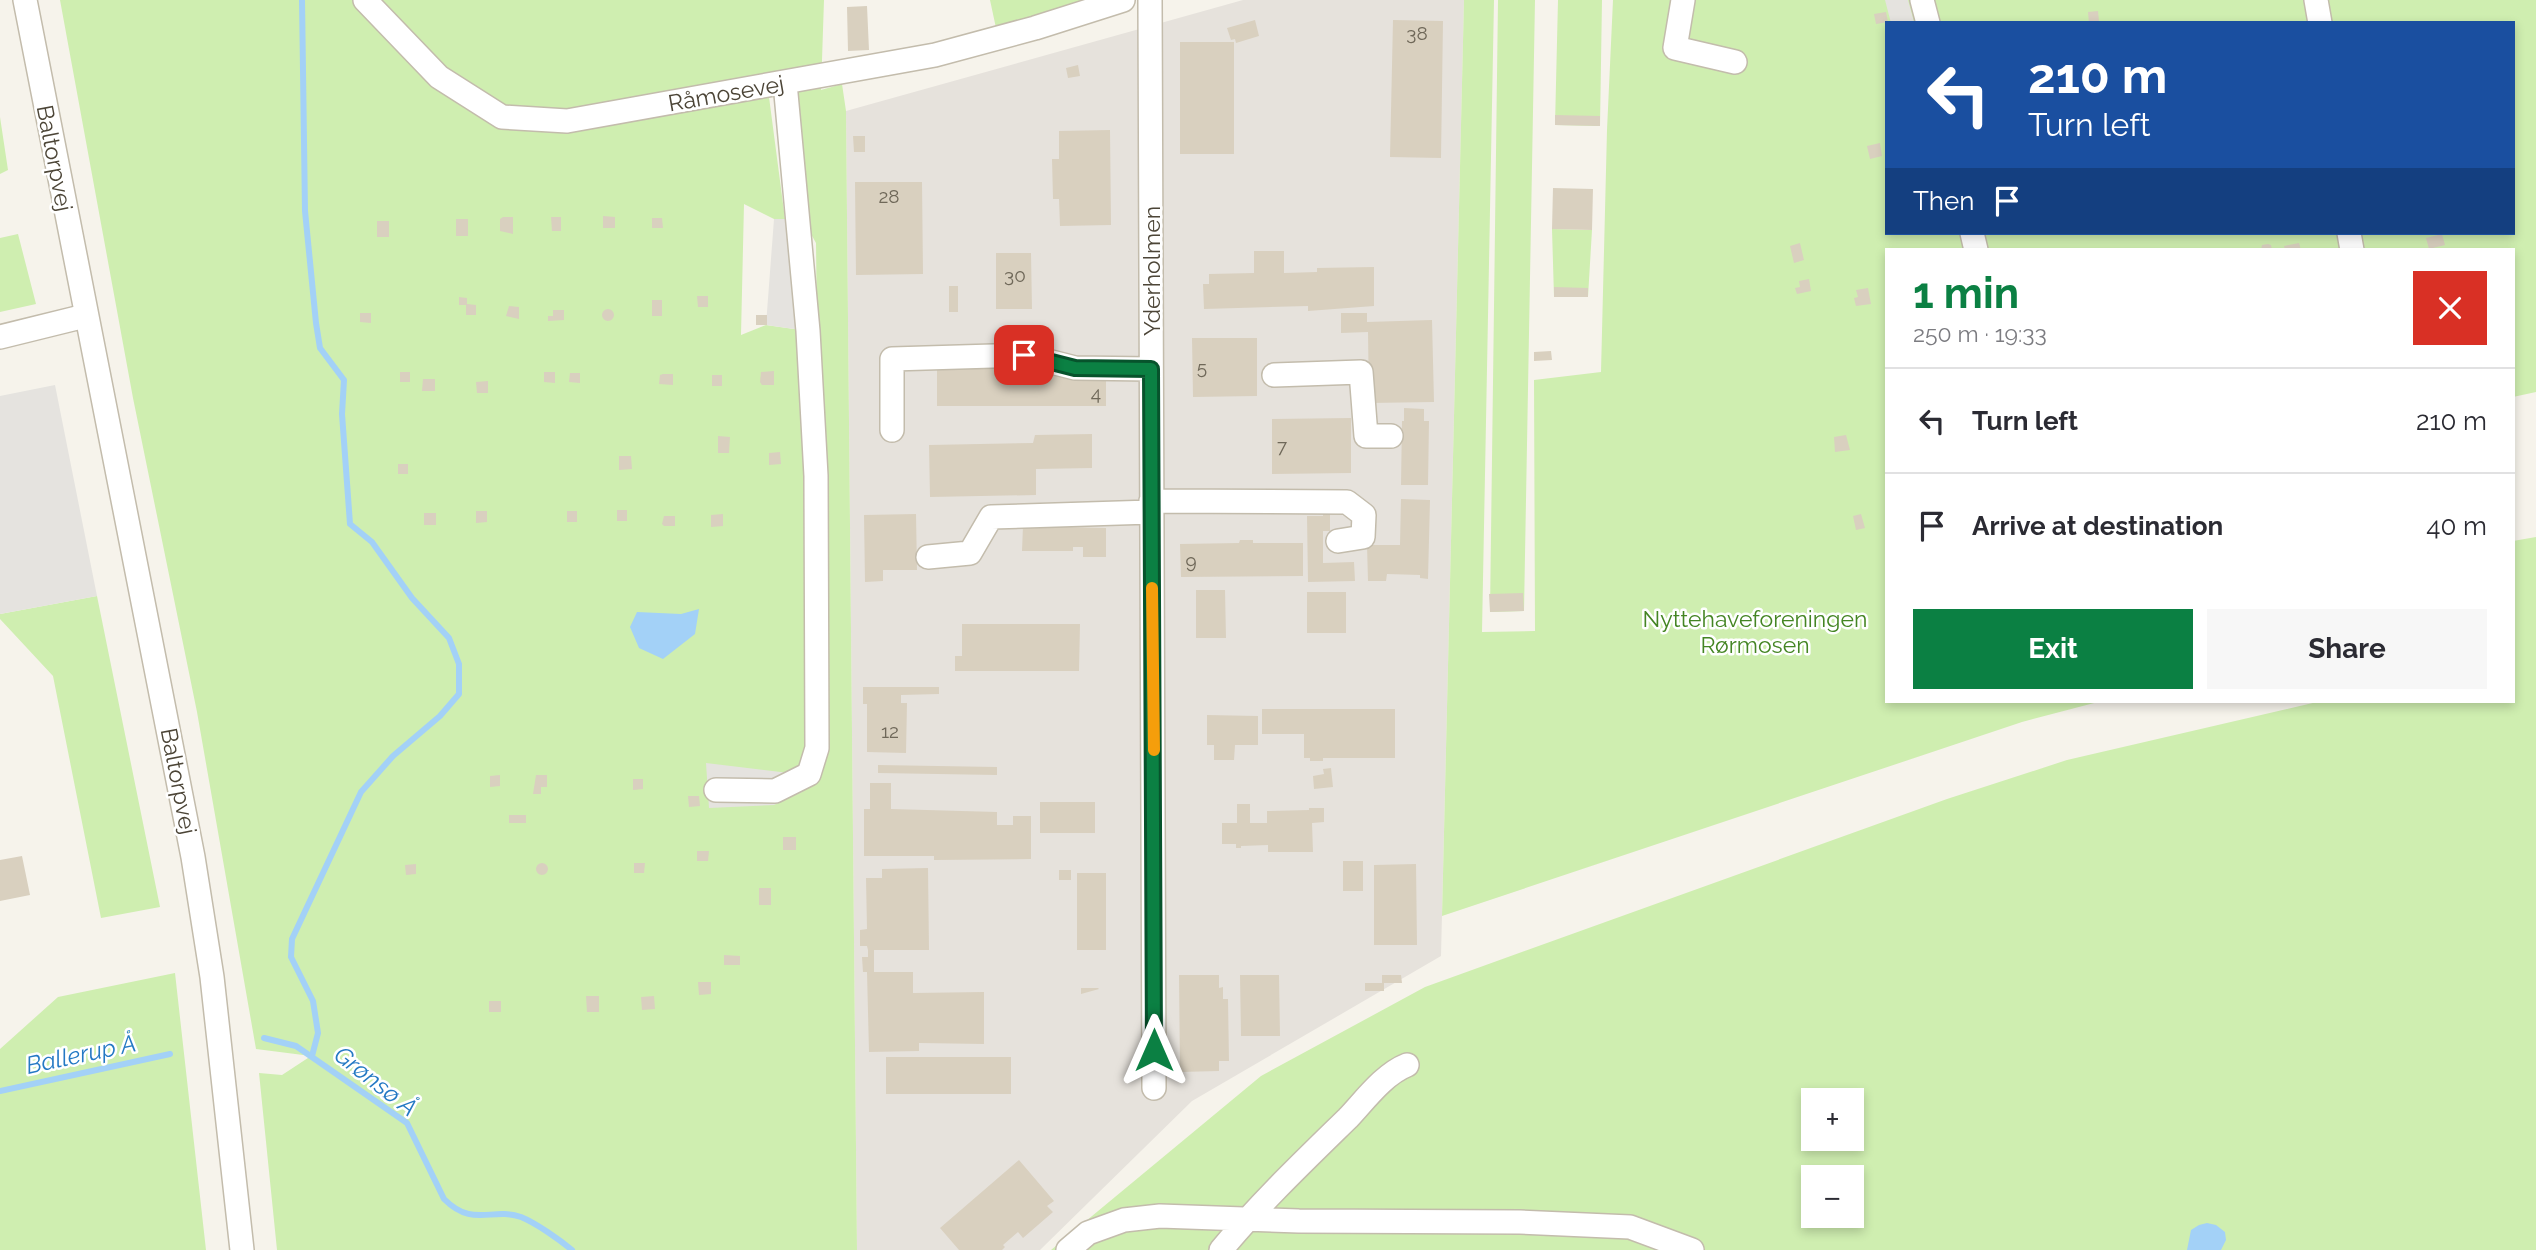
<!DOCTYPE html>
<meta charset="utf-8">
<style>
:root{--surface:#fff;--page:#f7f7f7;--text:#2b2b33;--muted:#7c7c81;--line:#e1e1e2;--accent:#0b8043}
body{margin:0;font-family:Raleway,sans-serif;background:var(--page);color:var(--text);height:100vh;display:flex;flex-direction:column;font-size:26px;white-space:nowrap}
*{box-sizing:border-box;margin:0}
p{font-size:23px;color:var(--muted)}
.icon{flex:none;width:38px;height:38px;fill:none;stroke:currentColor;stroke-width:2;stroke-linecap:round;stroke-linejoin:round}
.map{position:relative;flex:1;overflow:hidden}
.drawer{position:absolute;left:1885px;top:248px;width:630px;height:455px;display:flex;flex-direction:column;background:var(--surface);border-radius:0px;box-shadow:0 4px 10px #0003}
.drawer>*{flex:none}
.top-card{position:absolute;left:1885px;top:21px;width:630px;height:214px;border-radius:0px;box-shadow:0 4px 10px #0003;background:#1a4fa0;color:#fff;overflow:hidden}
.fabs{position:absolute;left:1801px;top:1088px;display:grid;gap:14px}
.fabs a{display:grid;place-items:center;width:63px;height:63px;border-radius:0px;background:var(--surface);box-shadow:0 4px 10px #0003;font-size:35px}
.pin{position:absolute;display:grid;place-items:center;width:60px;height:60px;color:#fff;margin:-30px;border-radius:14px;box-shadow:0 4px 10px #0006}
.me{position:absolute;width:77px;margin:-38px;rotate:0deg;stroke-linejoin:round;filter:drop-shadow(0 0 5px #0008)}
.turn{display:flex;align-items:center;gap:24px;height:147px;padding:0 28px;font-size:32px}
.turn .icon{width:91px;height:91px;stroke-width:2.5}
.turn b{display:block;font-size:49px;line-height:60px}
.then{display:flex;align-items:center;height:66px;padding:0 28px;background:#0003;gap:14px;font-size:26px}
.round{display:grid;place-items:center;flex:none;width:74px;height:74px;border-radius:0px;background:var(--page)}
.head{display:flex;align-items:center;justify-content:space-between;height:119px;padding:0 28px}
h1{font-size:42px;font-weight:700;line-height:52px;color:var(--accent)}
.primary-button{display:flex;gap:14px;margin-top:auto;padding:14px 28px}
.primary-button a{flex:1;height:80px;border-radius:0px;background:var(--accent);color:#fff;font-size:28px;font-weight:700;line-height:80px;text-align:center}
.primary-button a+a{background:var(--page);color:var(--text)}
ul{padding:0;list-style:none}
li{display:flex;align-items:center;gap:21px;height:105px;padding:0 28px;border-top:2px solid var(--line)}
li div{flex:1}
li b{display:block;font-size:26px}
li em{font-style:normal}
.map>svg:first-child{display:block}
.industrial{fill:#e6e2dc}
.green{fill:#cfeeb0;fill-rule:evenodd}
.parking{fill:#e5e3df}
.water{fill:#a3d1f7}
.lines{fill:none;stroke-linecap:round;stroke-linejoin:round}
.stream{stroke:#a3d1f7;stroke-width:6}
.building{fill:#d9d0bf}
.minor-casing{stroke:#c3bcac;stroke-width:26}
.minor{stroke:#fff;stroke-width:23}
.route-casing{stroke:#07532c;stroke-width:18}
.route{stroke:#0b8043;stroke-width:12}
.slow{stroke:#f59e0b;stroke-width:12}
.labels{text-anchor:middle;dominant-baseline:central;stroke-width:5;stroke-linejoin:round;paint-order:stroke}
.number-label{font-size:19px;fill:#6f6859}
.street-label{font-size:23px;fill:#4c4537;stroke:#fff}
.park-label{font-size:23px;fill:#448523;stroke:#fff}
.water-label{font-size:24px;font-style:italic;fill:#2479c4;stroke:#fff}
</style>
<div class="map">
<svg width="2536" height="1250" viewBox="0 0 2536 1250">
<rect width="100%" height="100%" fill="#f6f3eb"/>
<path class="industrial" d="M1243 0H1464L1441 956 1192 1101 1040 1250H857L846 111Z"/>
<path class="green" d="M60 0H824L821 90 842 84 846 111 857 1250H277L259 1073 282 1075 311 1056 256 1049 197 712 133 398ZM769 97 795 98 796 207 816 243 817 335 808 331 766 325 741 335 744 204 774 219H785Z
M990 0H1084L996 28Z
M1464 0H1494L1482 632 1535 631 1534 380 1601 372 1607 130 1613 0H2536V392L2513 397V250H1886V702H2098L2022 722 1442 916ZM1886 23H2513V233H1886Z
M1498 0H1535L1524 611 1490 612Z
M1558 0H1602L1600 126 1555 125Z
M0 117 8 170 0 174Z
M1552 229 1592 230 1588 297H1554Z
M18 234 36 304 0 312V238Z
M2536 537V1250H1051L1261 1076 1425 987 1947 799 2067 760 2317 702H2513V541ZM1813 1101H1852V1139H1813ZM1813 1178H1852V1216H1813Z
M97 596 160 907 101 918 53 676 0 619V614Z
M175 973 206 1250H0V1049L58 997Z"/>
<path class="parking" d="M1885 0H1908L1914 22 1891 23Z
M774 219H797L808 331 766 325Z
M55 385 97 596 0 614V396Z
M706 763 789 773 802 792 774 805 709 808Z"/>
<path class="water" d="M699 609 695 634 663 659 639 648 630 627 637 612 681 614Z
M2207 1223 2216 1225 2225 1232 2226 1240 2221 1250H2187L2191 1230 2199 1225Z"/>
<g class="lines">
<path class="stream" d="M302 0 305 211 316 323 320 348 344 380 342 414 350 524 372 542 412 598 449 638 459 664V694L440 716 393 756 361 792 292 939 291 957 313 1001 318 1033 312 1056
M264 1038 296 1046 407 1123 444 1199C473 1228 491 1207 521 1217 536 1223 560 1240 572 1250
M0 1091 170 1054"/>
</g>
<path class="building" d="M867 6 869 50 848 51 847 7Z
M2098 11 2099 21 2089 23 2088 12Z
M1886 12 1888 22 1876 24 1874 14Z
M1255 20 1259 36 1236 43 1235 39 1231 40 1227 28Z
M1393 20 1443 21 1441 158 1390 157Z
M1180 42H1234V154H1180Z
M1078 65 1080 76 1068 78 1066 68Z
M1555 115 1600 116V126L1555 125Z
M1110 130 1111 225 1060 226 1059 199H1053L1052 159H1059V131Z
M853 136H865V152H854Z
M1880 143 1882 156 1870 159 1867 146Z
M855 182H922L923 274 856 275Z
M1553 188 1593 189 1592 230 1552 229Z
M603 216 615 217V228H603Z
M503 217H513V234L500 231V219Z
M551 217H561V231H552Z
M652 218H662L663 228H652Z
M456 219H468V236H456Z
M377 221H389V237H377Z
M2442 234 2445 245 2429 249 2426 238Z
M1800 243 1804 260 1794 263 1790 246Z
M2299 243 2301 250H2285L2284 246Z
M2268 244 2271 245 2272 250H2261L2262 245Z
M1254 251H1284V273L1317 272V268L1374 267V306L1308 311V306L1204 309 1203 284H1209V274L1254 273Z
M996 253H1031L1032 309H996Z
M1809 279 1811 291 1797 294 1795 288 1800 287 1799 281Z
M949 286H958V312H949Z
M1554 287 1588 288V297H1554Z
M1868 288 1871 304 1856 306 1854 298 1858 297 1856 290Z
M697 296H708V307H698Z
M459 297 467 298V304L476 305V315H466V305H459Z
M652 300H662V316H652Z
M509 306 519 307V319L506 316Z
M602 315a6 6 0 1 1 12 0a6 6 0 1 1-12 0Z
M553 310H564V320L548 321V316H553Z
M360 313H371V323L360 322Z
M1341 313H1367V322L1432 320 1434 402 1369 403 1368 332 1341 333Z
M756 315H767V325H756Z
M1192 338H1257V396L1193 397Z
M1551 351 1552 360 1534 361V352Z
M937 366H1034V376L1106 375V406H937Z
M774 371V385H762L760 382 761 372Z
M400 372H410V382H400Z
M544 372H555V383L544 382Z
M570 373H580V383L569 382Z
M663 374H673V385L659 384 660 375Z
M712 375H722V386H712Z
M423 379H435V391H422Z
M488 381V393H477L476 382Z
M1404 408 1424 409V421H1429L1428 485H1401L1402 421H1404Z
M1351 418V473L1272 474V419Z
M1092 434V468L1036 469V495L930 497 929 445 1033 443 1035 435Z
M1846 435 1850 450 1835 452 1834 437Z
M718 436 730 437 729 453H718Z
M780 452 781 464 769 465V453Z
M619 456H631L632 469 619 470Z
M398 464H408V474H398Z
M1401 499 1430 500 1428 579 1420 578V575L1387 574 1386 581H1368L1367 545H1400Z
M617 510H627V521H617Z
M476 511H487V522L476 523Z
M567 511H577V522H567Z
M1330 511V531H1323V563L1354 562 1355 581 1308 582 1307 516H1323V512Z
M424 513H436V525H424Z
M723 514V526L711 527V515Z
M916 514 917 570H883V581L865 582 864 515Z
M1861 514 1865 528 1856 530 1853 516Z
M664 516H675V526H664L662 524Z
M1023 526 1106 528V557H1083V547H1073V551H1022Z
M1240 540H1253V543H1303V576L1181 577 1180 544 1239 543Z
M1196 590H1225L1226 638H1196Z
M1307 592H1346V633H1307Z
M1523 593 1524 611 1490 612 1489 594Z
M962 624H1080L1079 671H955V656H962Z
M863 687H939V694L901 695V703H907L906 753 867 752V704H863Z
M1262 709H1395V758H1323V761H1310V758H1304V734H1262Z
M1207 715 1258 716V745H1235L1234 760H1214V745H1207Z
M878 765 997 767V775L878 773Z
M1331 768 1333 787 1314 789 1313 776 1324 774 1323 769Z
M500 775V786L490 787V776Z
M536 775H547V787H541V794H533Z
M633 779H643V789L633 790Z
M870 783H891V809L997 812V825H1013V816H1031V859L934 860V856H864V809H870Z
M688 796H699L700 806 689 807Z
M1040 802H1095V833H1040Z
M1237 804H1250V823H1267V811L1309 810V808H1324V822L1312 823 1313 852H1268V845L1241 846V848H1236V844H1222V823H1237Z
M509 815H526V823H509Z
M783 837H796V850H783Z
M697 851H709L708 861H697Z
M22 856 30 895 0 901V860Z
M1343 861H1363V891H1343Z
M536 869a6 6 0 1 1 12 0a6 6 0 1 1-12 0Z
M634 863H645L644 873H634Z
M416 864V874L406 875 405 865Z
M1416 864 1417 945H1374V865Z
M928 868 929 950H874V972H913V993L984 992V1044L919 1043V1051L869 1052 867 972H863L862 957H868V950L867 946H860V930L867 929 866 878H882V869Z
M1059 870H1071V880H1059Z
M1077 873H1106V950H1077Z
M759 888H771V905H759Z
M724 955 740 956V965H724Z
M1179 975H1219V988L1223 987V999H1228L1229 1061H1219V1071L1180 1072Z
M1240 975H1279L1280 1036H1241Z
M1382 975H1401L1402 983H1384V991H1365V983H1382Z
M698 982H711V994L699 995Z
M1081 988H1098L1099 989 1081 994Z
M586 996H599V1012H587Z
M654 996 655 1009 642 1010 641 997Z
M489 1001H501V1012H489Z
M886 1057H1011V1094H886Z
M1019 1160 1054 1201 1047 1206 1053 1212 1023 1238 1018 1232 1003 1245 1005 1247 1002 1250H959L940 1228Z"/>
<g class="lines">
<g class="minor-casing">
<path id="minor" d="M25 0 193 857 212 977 242 1250
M365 0 439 77 502 117 567 121 935 55 1035 28 1123 0
M1150 0 1154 1088
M1683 0 1675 48 1735 62
M1922 0 1928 23
M2316 0 2320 23
M1972 233 1976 250
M2349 233 2352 250
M0 337 85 316
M1274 375 1361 372 1366 436H1391
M892 430V359L1024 355 1075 368 1151 369
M1151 501 1347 502 1364 515 1363 537 1338 541
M928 557 970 553 991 517 1151 512
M716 790 775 791 809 774 817 748 816 476 808 331 785 83
M1068 1250 1088 1233 1124 1220 1160 1216 1299 1221 1520 1222 1630 1227 1692 1250
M1221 1250C1260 1203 1304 1161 1348 1118 1365 1100 1384 1074 1407 1065"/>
</g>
<use href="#minor" class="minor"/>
</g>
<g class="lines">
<g class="route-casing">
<path id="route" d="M1024 355 1075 368 1151 369 1154 1050"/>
</g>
<use href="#route" class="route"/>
<path class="slow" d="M1152 588 1154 750"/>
</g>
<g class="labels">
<g class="number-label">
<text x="1417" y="33">38</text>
<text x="889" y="196">28</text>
<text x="1015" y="275">30</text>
<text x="1202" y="367">5</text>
<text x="1096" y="393">4</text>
<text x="1282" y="446">7</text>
<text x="1191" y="561">9</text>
<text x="890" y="731">12</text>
</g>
<g class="street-label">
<text transform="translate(726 93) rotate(-10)">Råmosevej</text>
<text transform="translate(55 158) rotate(79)">Baltorpvej</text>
<text transform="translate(1151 271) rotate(-90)">Yderholmen</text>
<text transform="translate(179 781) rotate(79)">Baltorpvej</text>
</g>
<g class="park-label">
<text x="1755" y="618">Nyttehaveforeningen<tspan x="1755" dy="26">Rørmosen</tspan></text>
</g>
<g class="water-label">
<text transform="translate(81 1054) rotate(-12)">Ballerup Å</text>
<text transform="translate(376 1081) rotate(38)">Grønsø Å</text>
</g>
</g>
</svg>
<div class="fabs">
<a>+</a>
<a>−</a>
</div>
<div class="pin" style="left:1024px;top:355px;background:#d93025"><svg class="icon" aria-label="arrive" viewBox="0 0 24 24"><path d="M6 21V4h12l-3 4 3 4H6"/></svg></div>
<svg class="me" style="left:1154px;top:1050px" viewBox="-20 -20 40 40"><path d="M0-17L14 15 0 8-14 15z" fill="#0b8043" stroke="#fff" stroke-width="4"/></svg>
<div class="top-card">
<div class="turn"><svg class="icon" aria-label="left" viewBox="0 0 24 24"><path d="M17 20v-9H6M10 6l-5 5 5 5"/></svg><div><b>210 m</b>Turn left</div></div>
<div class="then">Then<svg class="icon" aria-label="arrive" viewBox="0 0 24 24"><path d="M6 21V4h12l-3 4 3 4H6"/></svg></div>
</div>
<section class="drawer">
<div class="head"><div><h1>1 min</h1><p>250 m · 19:33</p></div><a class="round" style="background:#d93025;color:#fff"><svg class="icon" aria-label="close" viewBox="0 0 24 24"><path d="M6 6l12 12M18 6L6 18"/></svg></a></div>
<ul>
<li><svg class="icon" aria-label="left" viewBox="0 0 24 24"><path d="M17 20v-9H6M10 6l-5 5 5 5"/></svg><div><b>Turn left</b></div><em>210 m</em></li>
<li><svg class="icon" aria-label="arrive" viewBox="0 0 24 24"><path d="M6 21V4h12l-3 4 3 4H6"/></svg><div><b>Arrive at destination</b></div><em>40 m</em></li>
</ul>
<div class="primary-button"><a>Exit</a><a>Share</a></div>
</section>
</div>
